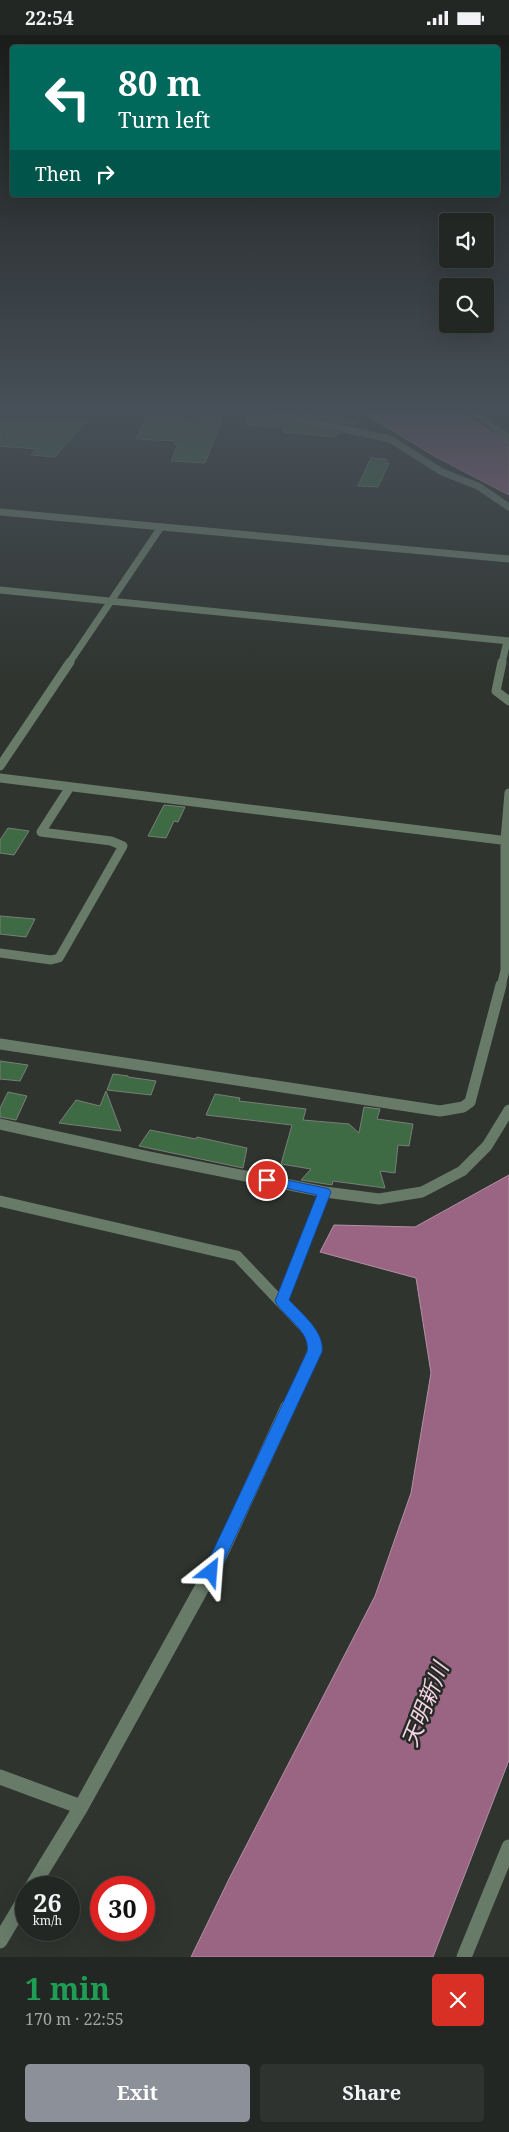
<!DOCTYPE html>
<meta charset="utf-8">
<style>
:root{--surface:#232723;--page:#2f3330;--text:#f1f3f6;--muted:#a3a5a6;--line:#404441;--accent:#8c9099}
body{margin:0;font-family:"Noto Serif","Noto Sans JP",serif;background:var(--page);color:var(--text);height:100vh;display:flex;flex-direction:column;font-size:19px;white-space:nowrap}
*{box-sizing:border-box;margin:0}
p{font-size:16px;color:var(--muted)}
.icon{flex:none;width:28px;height:28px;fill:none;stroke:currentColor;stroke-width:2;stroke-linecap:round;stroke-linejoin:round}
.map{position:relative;height:1922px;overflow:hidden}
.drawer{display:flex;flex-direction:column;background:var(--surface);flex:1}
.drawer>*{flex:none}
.top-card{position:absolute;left:10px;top:10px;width:490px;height:152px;border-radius:5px;box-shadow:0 5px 20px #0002,0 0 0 1px var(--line);background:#00695c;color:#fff;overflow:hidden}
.tools{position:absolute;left:439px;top:178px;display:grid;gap:10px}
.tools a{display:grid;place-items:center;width:55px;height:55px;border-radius:5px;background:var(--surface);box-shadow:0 5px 20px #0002,0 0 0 1px var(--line);font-size:25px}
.speed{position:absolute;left:15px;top:1841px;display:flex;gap:10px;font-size:25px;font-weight:700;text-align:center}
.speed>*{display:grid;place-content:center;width:65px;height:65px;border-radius:50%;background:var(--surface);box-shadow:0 5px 20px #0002,0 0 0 1px var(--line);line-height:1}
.speed small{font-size:12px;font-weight:400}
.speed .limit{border:8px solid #d22;background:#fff;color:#111}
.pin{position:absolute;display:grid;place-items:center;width:42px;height:42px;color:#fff;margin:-21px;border:2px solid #fff;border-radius:50%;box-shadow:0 1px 5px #0007}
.me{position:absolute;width:55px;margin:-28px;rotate:28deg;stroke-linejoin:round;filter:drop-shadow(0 0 4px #0008)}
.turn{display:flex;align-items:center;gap:18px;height:105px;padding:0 25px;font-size:22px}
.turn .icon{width:65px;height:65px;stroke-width:2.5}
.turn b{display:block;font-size:35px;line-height:42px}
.then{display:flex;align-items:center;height:48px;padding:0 25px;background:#0003;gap:10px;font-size:19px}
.round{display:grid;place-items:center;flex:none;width:52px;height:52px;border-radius:5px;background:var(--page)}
.headline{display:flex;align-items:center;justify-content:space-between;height:85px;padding:0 25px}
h1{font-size:30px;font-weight:700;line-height:38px;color:#1e9e55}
.action{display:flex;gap:10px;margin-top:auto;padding:10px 25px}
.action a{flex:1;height:58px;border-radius:5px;background:var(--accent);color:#fff;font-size:20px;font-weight:700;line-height:58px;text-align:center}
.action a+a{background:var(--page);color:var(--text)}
.status{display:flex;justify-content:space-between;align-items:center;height:35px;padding:0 25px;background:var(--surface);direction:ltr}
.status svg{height:14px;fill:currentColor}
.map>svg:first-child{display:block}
.water{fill:#9a6483;stroke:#b490a4}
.building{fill:#3e6b43;stroke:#797e79}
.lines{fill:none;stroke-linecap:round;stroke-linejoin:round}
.minor-far3{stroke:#687b69;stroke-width:7}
.minor-far2{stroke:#687b69;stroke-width:9}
.minor-far1{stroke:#687b69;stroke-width:11}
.minor{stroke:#687b69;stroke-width:15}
.tertiary{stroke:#687b69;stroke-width:7}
.route{fill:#1a73e8;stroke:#114b97}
.labels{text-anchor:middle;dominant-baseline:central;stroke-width:5;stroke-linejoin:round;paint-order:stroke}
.near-water-label{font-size:22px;font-style:italic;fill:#f6d4e6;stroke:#252a25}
</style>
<div class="status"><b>22:54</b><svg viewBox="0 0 49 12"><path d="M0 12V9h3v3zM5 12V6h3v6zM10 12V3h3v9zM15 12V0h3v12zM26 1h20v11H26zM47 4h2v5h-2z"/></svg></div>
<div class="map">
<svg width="509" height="1922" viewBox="0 0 509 1922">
<rect width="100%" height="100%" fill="#2f342f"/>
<path class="water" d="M365 379H465L509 408V460L436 422Z
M509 1140V1725L433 1922H191L230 1842 375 1561 411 1458 431 1338 416 1243 320 1217 334 1190 415 1192Z"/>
<path class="building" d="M148 379 156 380 183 379 189 389 199 379H224L205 428 171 426 178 409H174L175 406 136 404Z
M247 379H271L275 384 340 398 334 402 283 397 285 393 246 389Z
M299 379H349L342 384 358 387 353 390Z
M0 385H87L55 422 31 420 36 414 0 411Z
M371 423 387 424 385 428H389L378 452 358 451Z
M164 770 185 772 178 787 174 786 166 803 148 801Z
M8 793 29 796 14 820 0 818V805Z
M0 881 35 884 26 902 0 899Z
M0 1026 28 1030 20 1046 0 1044Z
M113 1039 128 1041V1042L156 1046 151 1060 107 1055Z
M106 1056 121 1096 59 1088 76 1065 100 1071Z
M8 1057 27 1061 16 1085 0 1082V1073Z
M215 1059 240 1063 239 1066 306 1074 303 1085 349 1089 359 1098 364 1072 380 1074 377 1084 413 1089 409 1111 398 1110 395 1138 380 1136 385 1153 333 1146 332 1150 301 1145 311 1134 281 1129 292 1090 206 1080Z
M150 1095 196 1104 197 1102 247 1113 243 1133 139 1111Z"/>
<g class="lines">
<path class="minor-far3" d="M276 379 390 404 442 437 478 451 509 472
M477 379 509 403
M0 555 509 606
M69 628 161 492
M502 628 507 606"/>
<path class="minor-far2" d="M502 627 496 656 509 666
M0 731 70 627
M0 743 509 806
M0 918 51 925 59 923 123 811 111 806 41 797 70 752
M501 952 505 935V805L509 758"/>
<path class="minor-far1" d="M0 1009 440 1076 463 1072 470 1067 501 950
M0 1089 150 1122 325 1157 379 1164 422 1157 462 1136 487 1111 509 1075
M0 1166 237 1221 310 1298 316 1309 288 1373
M282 1266 325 1157"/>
<path class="minor" d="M0 1742 81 1772
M32 1852 81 1772 220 1520 288 1372
M0 1906 26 1862
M464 1922 509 1812"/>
<path class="tertiary" d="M0 477 509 524"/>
</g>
<linearGradient id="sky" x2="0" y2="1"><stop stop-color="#1a1d1a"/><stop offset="0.58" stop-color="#475058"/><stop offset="1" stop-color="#475058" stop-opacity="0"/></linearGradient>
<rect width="509" height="648" fill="url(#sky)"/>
<path class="route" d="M267 1141 325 1153 329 1154 331 1157 289 1265C302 1279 325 1297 322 1317L219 1537 217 1541 211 1543 205 1541 203 1537 307 1317C311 1296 284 1283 275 1266L317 1160 262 1148 260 1145 262 1142Z"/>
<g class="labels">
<g class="near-water-label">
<text transform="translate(424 1669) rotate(-68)">天明新川</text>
</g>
</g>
</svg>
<div class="tools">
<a><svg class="icon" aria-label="sound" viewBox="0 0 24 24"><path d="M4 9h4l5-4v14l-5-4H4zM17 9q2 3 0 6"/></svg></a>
<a><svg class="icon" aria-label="search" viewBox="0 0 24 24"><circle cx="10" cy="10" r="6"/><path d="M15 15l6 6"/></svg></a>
</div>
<div class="speed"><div>26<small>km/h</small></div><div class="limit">30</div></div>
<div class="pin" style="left:267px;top:1145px;background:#d93025"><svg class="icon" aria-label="arrive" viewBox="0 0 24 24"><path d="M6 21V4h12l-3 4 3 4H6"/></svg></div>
<svg class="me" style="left:211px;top:1537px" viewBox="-20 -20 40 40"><path d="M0-17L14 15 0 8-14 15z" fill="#1a73e8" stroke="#fff" stroke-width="4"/></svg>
<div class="top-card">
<div class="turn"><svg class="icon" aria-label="left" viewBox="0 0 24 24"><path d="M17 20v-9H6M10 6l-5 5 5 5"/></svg><div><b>80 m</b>Turn left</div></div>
<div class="then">Then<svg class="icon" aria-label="right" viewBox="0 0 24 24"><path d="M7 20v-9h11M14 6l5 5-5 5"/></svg></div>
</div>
</div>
<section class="drawer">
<div class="headline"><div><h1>1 min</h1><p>170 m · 22:55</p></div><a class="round" style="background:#d93025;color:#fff"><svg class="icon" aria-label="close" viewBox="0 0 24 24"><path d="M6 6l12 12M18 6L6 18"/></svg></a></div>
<div class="action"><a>Exit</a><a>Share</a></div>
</section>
